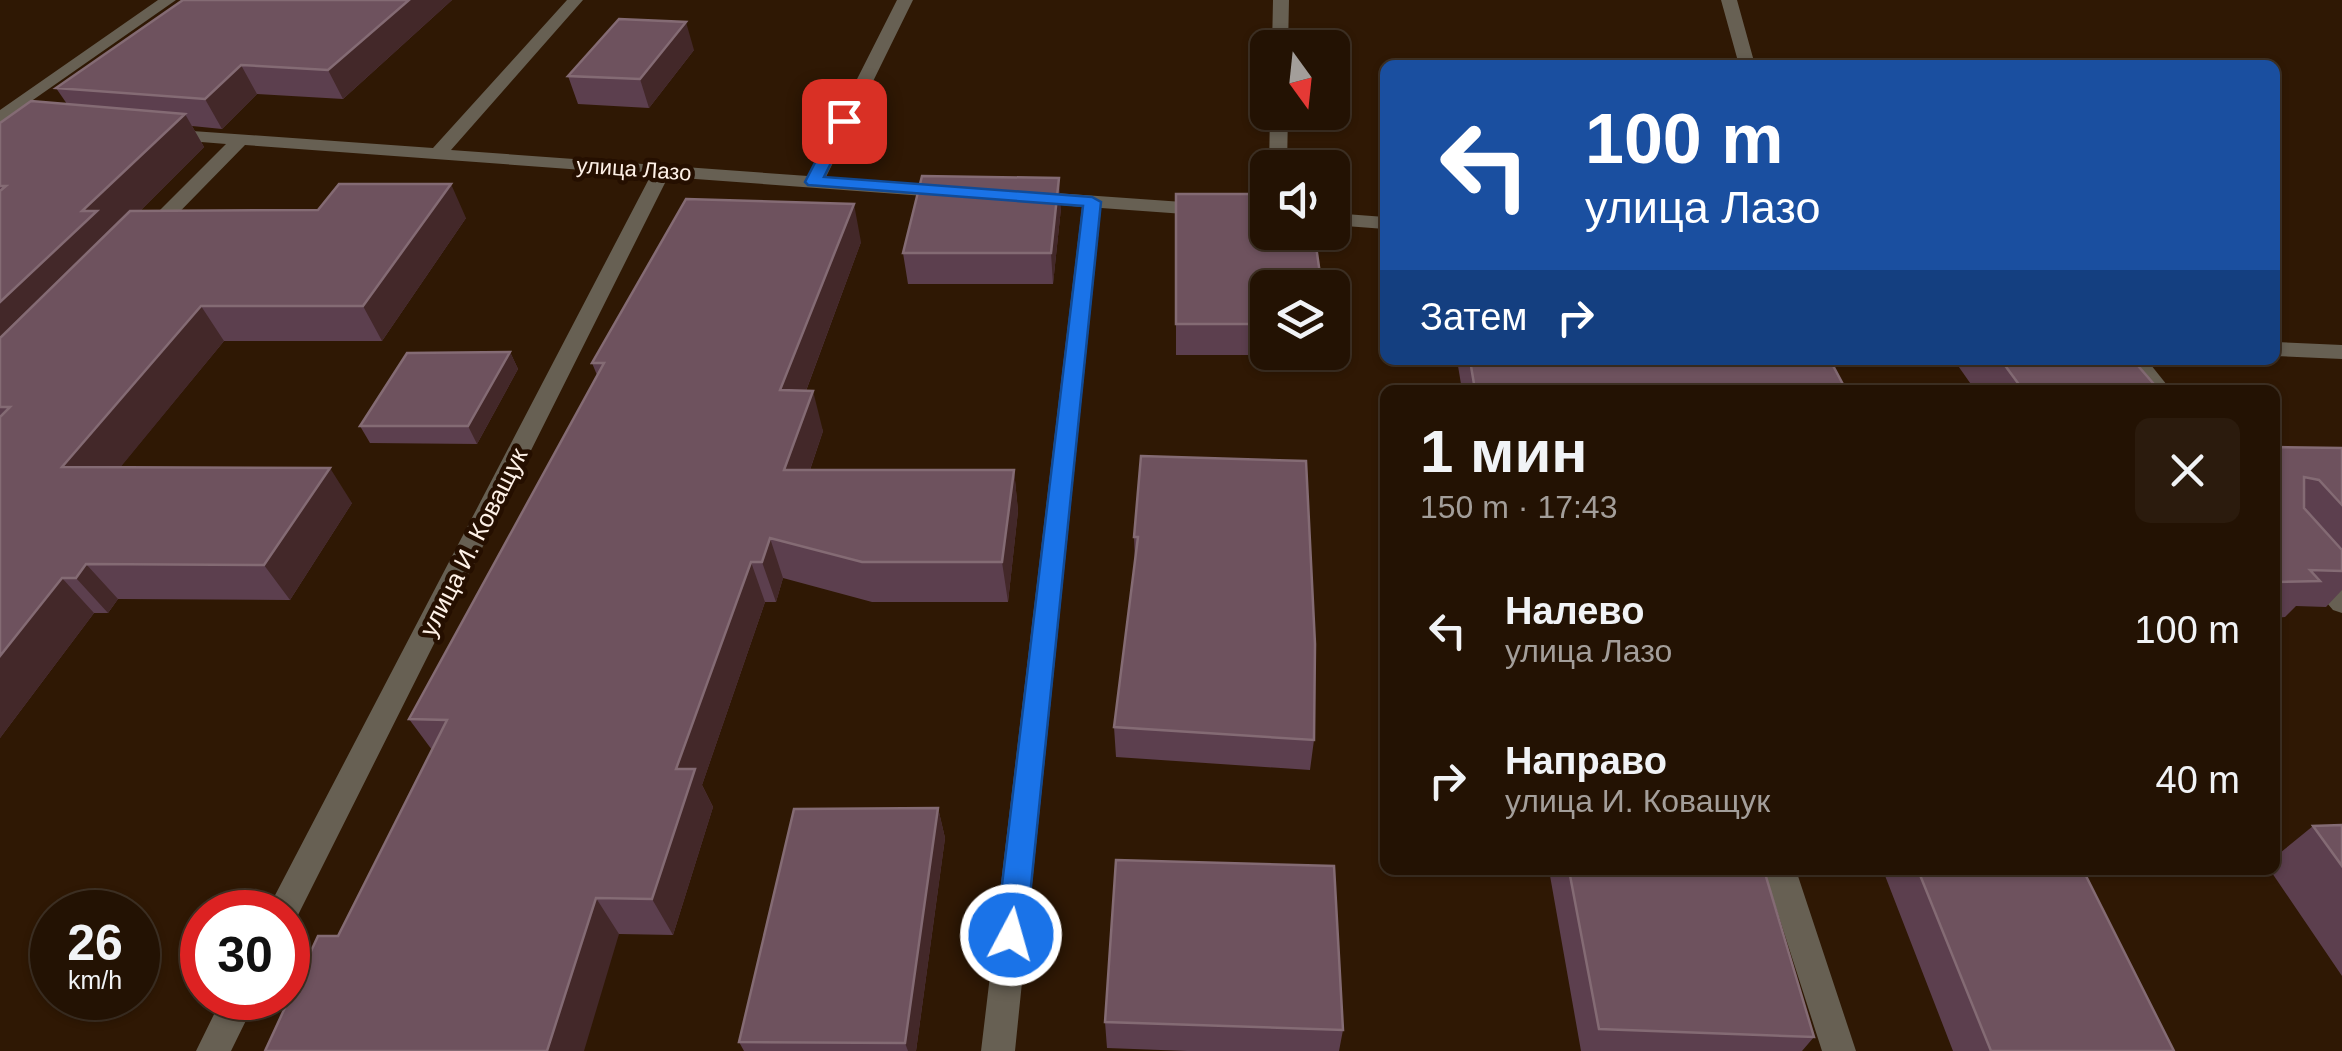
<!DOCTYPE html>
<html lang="ru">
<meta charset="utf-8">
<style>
:root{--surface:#231203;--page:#2b1b0d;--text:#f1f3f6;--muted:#a39e9a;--line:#403225}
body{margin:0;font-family:Helvetica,sans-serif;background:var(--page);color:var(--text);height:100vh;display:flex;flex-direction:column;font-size:38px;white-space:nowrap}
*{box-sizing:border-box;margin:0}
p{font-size:32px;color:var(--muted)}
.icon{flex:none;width:55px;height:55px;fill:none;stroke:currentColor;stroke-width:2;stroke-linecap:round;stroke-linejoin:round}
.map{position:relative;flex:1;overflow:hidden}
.panel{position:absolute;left:1380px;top:385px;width:900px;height:490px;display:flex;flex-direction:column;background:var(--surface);border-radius:15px;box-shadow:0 2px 8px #0004,0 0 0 2px var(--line)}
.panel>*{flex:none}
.banner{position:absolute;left:1380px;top:60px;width:900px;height:305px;border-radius:15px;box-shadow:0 2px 8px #0004,0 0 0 2px var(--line);background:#1a4fa0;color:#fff;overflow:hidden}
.needle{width:65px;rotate:165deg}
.tools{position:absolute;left:1250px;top:30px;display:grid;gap:20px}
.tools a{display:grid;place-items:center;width:100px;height:100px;border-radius:15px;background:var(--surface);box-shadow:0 2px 8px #0004,0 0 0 2px var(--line);font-size:50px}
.speed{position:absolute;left:30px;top:890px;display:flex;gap:20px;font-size:50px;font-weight:700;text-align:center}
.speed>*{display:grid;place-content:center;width:130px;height:130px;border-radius:50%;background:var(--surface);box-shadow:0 2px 8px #0004,0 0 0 2px var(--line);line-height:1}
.speed small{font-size:25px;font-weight:400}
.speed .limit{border:15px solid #d22;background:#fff;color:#111}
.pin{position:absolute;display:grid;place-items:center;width:85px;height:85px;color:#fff;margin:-42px;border-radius:20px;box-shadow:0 5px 15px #0006}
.me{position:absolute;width:110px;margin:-55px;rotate:6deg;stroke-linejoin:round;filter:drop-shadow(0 0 8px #0008)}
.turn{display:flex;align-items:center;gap:35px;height:210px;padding:0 40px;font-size:45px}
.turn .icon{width:130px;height:130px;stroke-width:2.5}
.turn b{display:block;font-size:70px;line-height:85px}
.then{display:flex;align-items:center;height:95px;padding:0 40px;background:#0003;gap:20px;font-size:38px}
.round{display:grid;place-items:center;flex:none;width:105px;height:105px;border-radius:15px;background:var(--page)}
.headline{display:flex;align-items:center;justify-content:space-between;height:170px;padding:0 40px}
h1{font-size:60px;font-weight:700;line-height:75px}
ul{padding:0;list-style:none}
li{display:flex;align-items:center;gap:30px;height:150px;padding:0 40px}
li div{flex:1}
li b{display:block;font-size:38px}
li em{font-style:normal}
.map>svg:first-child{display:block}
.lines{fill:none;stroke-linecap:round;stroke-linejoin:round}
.street{fill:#676053;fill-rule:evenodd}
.wall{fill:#5c3f4e}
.shaded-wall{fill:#432829}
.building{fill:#6e525e;stroke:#846b74;stroke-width:2.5}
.route{fill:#1a73e8;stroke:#114b97;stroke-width:2.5}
.labels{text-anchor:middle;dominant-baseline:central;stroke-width:9;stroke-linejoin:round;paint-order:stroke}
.far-street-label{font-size:22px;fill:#fef1e7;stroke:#250f00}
.street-label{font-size:25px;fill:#fef1e7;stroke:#250f00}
</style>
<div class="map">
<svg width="2342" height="1051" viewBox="0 0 2342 1051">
<rect width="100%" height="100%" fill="#2f1804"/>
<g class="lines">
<path class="street" d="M158 0H176L0 123V110Z
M567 0H583L451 150 808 176 897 0H913L826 177 952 186 961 192 952 198 668 177 294 923 288 925V912H267L272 901 651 175 245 145 155 237 148 239 138 233 141 229 226 144 164 139 155 134 164 129 433 148Z
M1273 0H1289L1288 48H1272Z
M1721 0H1737L1755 65H1739Z
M1270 112H1288L1287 168H1269Z
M1027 191 1268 208V220L1101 208 1015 1051H981L1082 207 1020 201 1018 197Z
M1332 213 1385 217V229L1332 225Z
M2275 342 2342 345V359L2275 356Z
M2124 360H2147L2171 390H2148Z
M2275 516 2284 519 2342 585V613L2333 610 2275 542Z
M1764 870H1796L1856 1051H1822Z
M222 998H257L231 1051H196Z"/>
</g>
<path class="wall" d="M183 0H452L343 99 257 94 222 129 192 126 204 147 140 211 466 218 382 341H224L120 467 352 503 290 600 118 599 108 613H94L0 738V123L67 104 56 88Z
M694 50 649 108 578 104 568 76Z
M1176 194 1268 288V352H1324L1323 355H1176Z
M1061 208 1053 284H908L903 253Z
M861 242 806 391 823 431 810 470H1014L1018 511 1008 602H872L783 578 776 602H765L702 785 713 807 673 935 619 934 338 936 432 750 409 719 597 375 592 363Z
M510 352 518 369 477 444 370 443 360 426Z
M1457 360H1830L1846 390H1462Z
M1954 360H2133L2159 390H1975Z
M2275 447 2342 448V590L2326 607 2296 606 2285 617 2275 618Z
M1141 456 1314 740 1310 770 1116 757 1114 727 1135 563 1134 537Z
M938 808 945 838 916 1051H744L739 1042Z
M2342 825V976L2270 870H2275V857L2313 826Z
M1549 870H1764L1814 1037 1802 1051H1581Z
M1887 870H2083L2174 1051H1953L1884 873Z
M1105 1022 1343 1030 1339 1051H1187L1107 1048Z"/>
<path class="shaded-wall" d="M409 0H452L343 99 328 70Z
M686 22 694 50 649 108 640 79Z
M241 65 257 94 222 129 205 99Z
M185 114 204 147 114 237 0 365V302L82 211Z
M1059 178 1061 208 1053 284 1051 253Z
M451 184 466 218 382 341 363 306Z
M854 204 861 242 791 431 780 390Z
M201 306 224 341 92 502 62 467Z
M510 352 518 369 477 444 468 426Z
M813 391 823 431 796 511 784 470Z
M330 468 352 503 290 600 264 565Z
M1014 470 1018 511 1008 602 1002 562Z
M770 538 783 578 776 602 762 562Z
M751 562 765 602 702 785 713 807 673 935 652 899 676 769Z
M86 564 118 599 108 613 76 578Z
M62 578 94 613 0 738V656Z
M938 808 945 838 916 1051H908L905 1043Z
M596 898 619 934 584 1051H547Z"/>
<path class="building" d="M183 0H409L328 70 241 65 205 99 56 88Z
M619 19 686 22 640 79 568 76Z
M31 101 185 114 82 211H97L0 302V191L6 186H0V123Z
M922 176 1059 178 1051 253H903Z
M339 184H451L363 306H201L62 467 330 468 264 565 86 564 76 578H62L0 656V417L10 407H0V338L130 211 318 210Z
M1176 194H1268V232H1314L1322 288H1268V324H1176Z
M686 199 854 204 780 390 813 391 784 470H1014L1002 562H862L770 538 762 562H751L676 769H695L652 899 596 898 547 1051H265L318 936H338L447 720 409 719 604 363H592Z
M510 352 468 426H360L407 353Z
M1470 360H1830L1846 390H1475Z
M2001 360H2133L2159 390H2023Z
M2275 447 2342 448V505L2319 480 2304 477V508L2342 550V571L2310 570 2320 581 2275 582Z
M1141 456 1306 461 1315 644 1314 740 1114 727 1138 537H1134Z
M938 808 905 1043 739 1042 794 809Z
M2342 825V866L2313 826Z
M1116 860 1334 866 1343 1030 1105 1022Z
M1569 870H1764L1814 1037 1599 1029Z
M1918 870H2083L2174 1051H1991Z"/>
<path class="route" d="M838 118 852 121 824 177 1092 197 1101 202 1026 935 1021 945 1011 949 1000 945 996 935 1083 206 808 185 805 182Z"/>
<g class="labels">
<g class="far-street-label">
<text transform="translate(634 169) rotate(4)">улица Лазо</text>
</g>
<g class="street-label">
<text transform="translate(473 542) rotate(-63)">улица И. Коващук</text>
</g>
</g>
</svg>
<div class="tools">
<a><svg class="needle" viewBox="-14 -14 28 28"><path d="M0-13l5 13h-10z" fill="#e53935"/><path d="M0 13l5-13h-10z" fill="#a39e9a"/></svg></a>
<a><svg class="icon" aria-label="sound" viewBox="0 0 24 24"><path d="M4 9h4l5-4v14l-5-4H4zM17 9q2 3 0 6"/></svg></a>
<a><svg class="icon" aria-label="layers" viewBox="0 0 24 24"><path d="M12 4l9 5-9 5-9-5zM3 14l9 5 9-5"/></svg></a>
</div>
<div class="speed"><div>26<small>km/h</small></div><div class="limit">30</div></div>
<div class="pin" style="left:844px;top:121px;background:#d93025"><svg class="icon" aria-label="arrive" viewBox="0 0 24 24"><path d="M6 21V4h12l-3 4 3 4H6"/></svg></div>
<svg class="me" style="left:1011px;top:935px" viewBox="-20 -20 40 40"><circle r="17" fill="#1a73e8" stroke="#fff" stroke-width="3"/><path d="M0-11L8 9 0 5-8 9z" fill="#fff"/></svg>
<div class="banner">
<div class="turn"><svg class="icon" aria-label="left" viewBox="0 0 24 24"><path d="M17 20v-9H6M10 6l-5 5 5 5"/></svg><div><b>100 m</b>улица Лазо</div></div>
<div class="then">Затем<svg class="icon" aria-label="right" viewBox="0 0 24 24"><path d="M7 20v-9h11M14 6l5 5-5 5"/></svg></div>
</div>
<section class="panel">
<div class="headline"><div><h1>1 мин</h1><p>150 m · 17:43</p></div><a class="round"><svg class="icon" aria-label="close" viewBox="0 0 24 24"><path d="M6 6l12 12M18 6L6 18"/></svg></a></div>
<ul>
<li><svg class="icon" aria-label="left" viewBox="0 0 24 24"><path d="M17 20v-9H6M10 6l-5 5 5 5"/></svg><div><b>Налево</b><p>улица Лазо</p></div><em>100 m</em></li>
<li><svg class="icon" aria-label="right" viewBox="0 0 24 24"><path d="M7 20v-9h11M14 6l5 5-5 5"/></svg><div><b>Направо</b><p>улица И. Коващук</p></div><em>40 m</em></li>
</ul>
</section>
</div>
